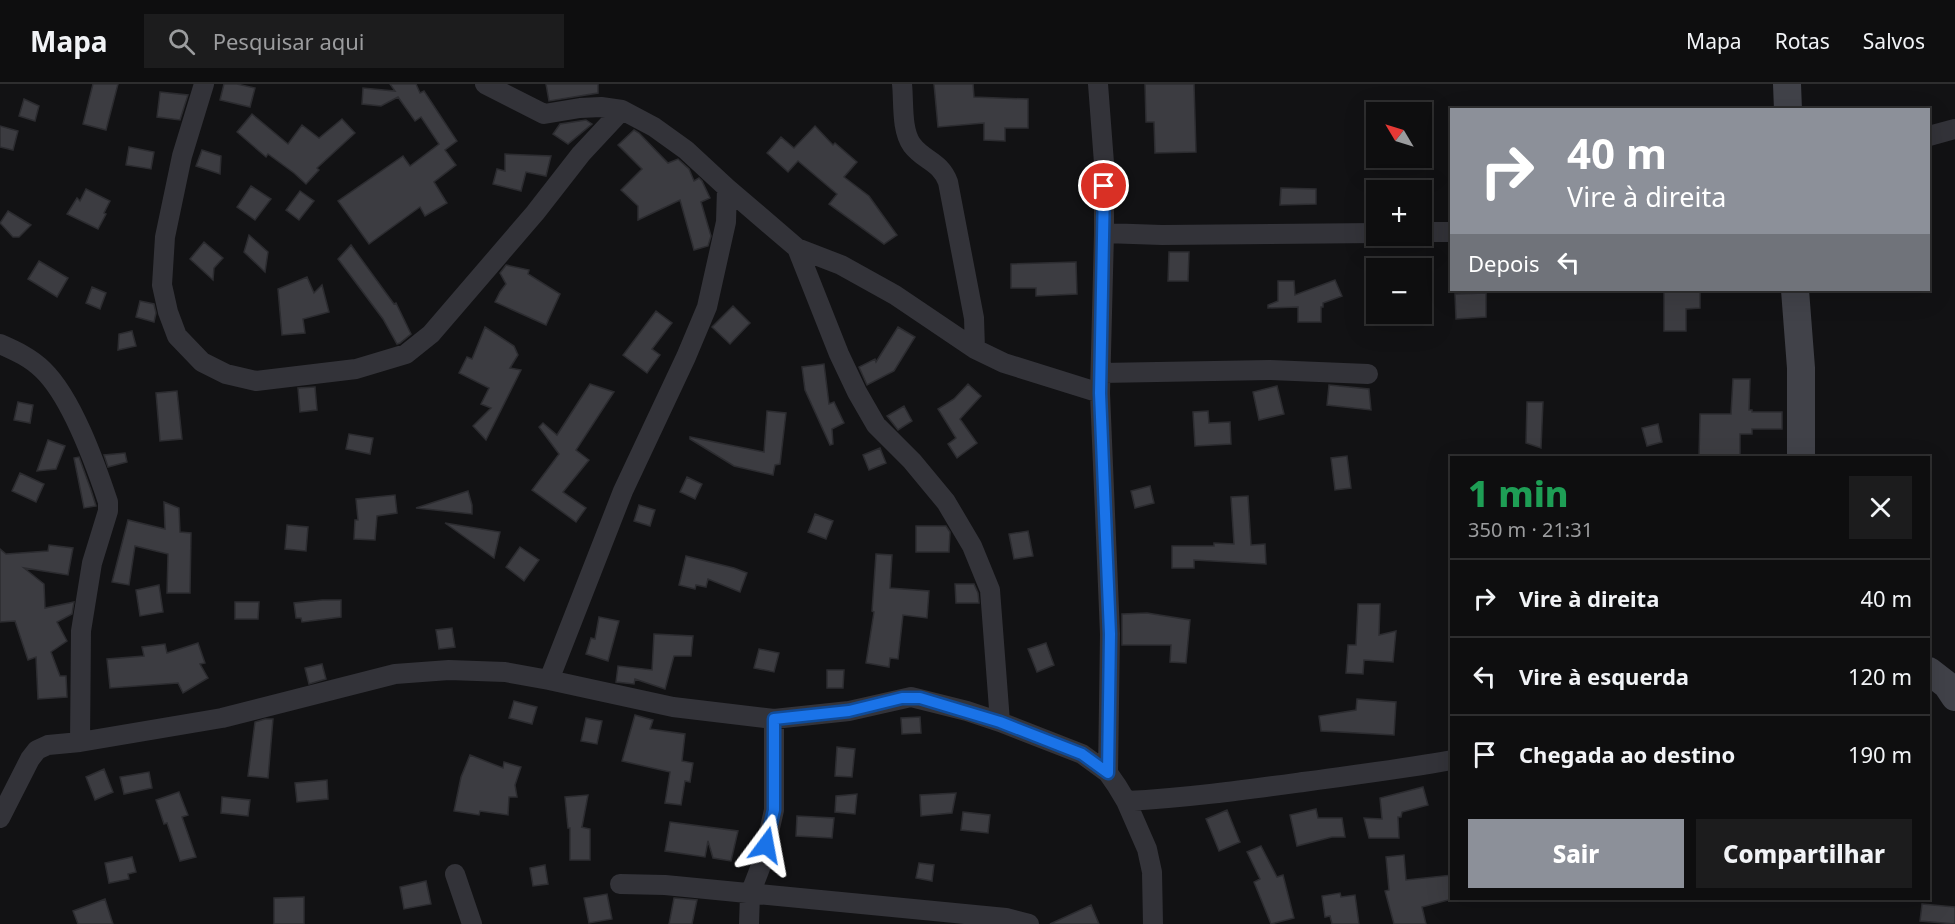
<!DOCTYPE html>
<html lang="pt">
<meta charset="utf-8">
<style>
:root{--surface:#0e0e0f;--page:#1c1c1d;--text:#f1f3f6;--muted:#9b9c9e;--line:#2e2e2f;--accent:#8c9099}
body{margin:0;font-family:"Noto Sans",sans-serif;background:var(--page);color:var(--text);height:100vh;display:flex;flex-direction:column;font-size:22px;white-space:nowrap}
*{box-sizing:border-box;margin:0}
p{font-size:20px;color:var(--muted)}
.icon{flex:none;width:33px;height:33px;fill:none;stroke:currentColor;stroke-width:2;stroke-linecap:round;stroke-linejoin:round}
.map{position:relative;flex:1;overflow:hidden}
.details{position:absolute;left:1450px;top:372px;width:480px;height:444px;display:flex;flex-direction:column;background:var(--surface);border-radius:0px;box-shadow:0 6px 24px #0002,0 0 0 2px var(--line)}
.details>*{flex:none}
.hud{position:absolute;left:1450px;top:24px;width:480px;height:183px;border-radius:0px;box-shadow:0 6px 24px #0002,0 0 0 2px var(--line);background:#8c9099;color:#fff;overflow:hidden}
.needle{width:39px;rotate:308deg}
.controls{position:absolute;left:1366px;top:18px;display:grid;gap:12px}
.controls a{display:grid;place-items:center;width:66px;height:66px;border-radius:0px;background:var(--surface);box-shadow:0 6px 24px #0002,0 0 0 2px var(--line);font-size:30px}
.pin{position:absolute;display:grid;place-items:center;width:51px;height:51px;color:#fff;margin:-26px;border:3px solid #fff;border-radius:50%;box-shadow:0 2px 6px #0007}
.me{position:absolute;width:66px;margin:-33px;rotate:13deg;stroke-linejoin:round;filter:drop-shadow(0 0 4px #0008)}
.turn{display:flex;align-items:center;gap:21px;height:126px;padding:0 18px;font-size:27px}
.turn .icon{width:78px;height:78px;stroke-width:2.5}
.turn b{display:block;font-size:42px;line-height:51px}
.then{display:flex;align-items:center;height:57px;padding:0 18px;background:#0003;gap:12px;font-size:22px}
.round{display:grid;place-items:center;flex:none;width:63px;height:63px;border-radius:0px;background:var(--page)}
.head{display:flex;align-items:center;justify-content:space-between;height:102px;padding:0 18px}
h1{font-size:36px;font-weight:800;line-height:45px;color:#1e9e55}
.button{display:flex;gap:12px;margin-top:auto;padding:12px 18px}
.button a{flex:1;height:69px;border-radius:0px;background:var(--accent);color:#fff;font-size:24px;font-weight:800;line-height:69px;text-align:center}
.button a+a{background:var(--page);color:var(--text)}
ul{padding:0;list-style:none}
li{display:flex;align-items:center;gap:18px;height:78px;padding:0 18px;border-top:2px solid var(--line)}
li div{flex:1}
li b{display:block;font-size:22px}
li em{font-style:normal}
header{display:flex;align-items:center;gap:36px;box-sizing:border-box;height:84px;padding:0 30px;background:var(--surface);border-bottom:2px solid var(--line)}
header strong{font-size:28px}
nav{display:flex;gap:33px;margin-inline-start:auto;font-size:21px}
.search{width:420px;height:54px;background:var(--page);display:flex;align-items:center;gap:15px;box-sizing:border-box;padding:0 21px;border-radius:0px;color:var(--muted);font-size:22px}
.map>svg:first-child{display:block}
.building{fill:#3c3c41;stroke:#2c2c30;stroke-width:1.5}
.lines{fill:none;stroke-linecap:round;stroke-linejoin:round}
.street{stroke:#333339;stroke-width:20}
.secondary{stroke:#414249;stroke-width:28}
.route-casing{stroke:#114b97;stroke-width:15}
.route{stroke:#1a73e8;stroke-width:10}
</style>
<header>
<strong>Mapa</strong>
<div class="search"><svg class="icon" aria-label="search" viewBox="0 0 24 24"><circle cx="10" cy="10" r="6"/><path d="M15 15l6 6"/></svg>Pesquisar aqui</div>
<nav><a>Mapa</a><a>Rotas</a><a>Salvos</a></nav>
</header>
<div class="map">
<svg width="1955" height="840" viewBox="0 0 1955 840">
<rect width="100%" height="100%" fill="#121214"/>
<path class="building" d="M93 0H118L106 46 83 40Z
M224 0H237L255 4 250 23 220 16Z
M390 0H416L420 9 424 7 457 57 445 66 456 81 434 98 447 119 425 132 420 123 369 160 338 117 403 72 410 82 439 60 421 33 415 37 398 13 381 22 362 20 363 4 395 7Z
M546 0H598V9L549 17Z
M934 0H973L974 13 1028 15V44H1005V57L984 56V39L938 43Z
M1145 0H1194L1196 68 1155 69 1154 38H1146Z
M160 8 188 11 180 36 157 33Z
M24 15 39 22 35 37 19 32Z
M252 30 288 60 302 41 319 54 342 35 355 49 317 84 319 86 306 100 294 89 268 70 266 73 237 48Z
M586 36 592 40 568 60 553 50 560 40Z
M0 42 18 47 13 66 0 63Z
M815 42 833 61 835 59 857 78 844 93 869 112 897 151 884 160 829 120 837 110 798 77 788 88 767 69 781 53 794 64Z
M634 46 639 49 668 79 678 75 689 85 694 97 699 94 702 97 710 114 701 118 711 152 708 162 694 166 680 116 638 136V122L621 106 642 85 618 61Z
M129 63 154 68 151 85 126 81Z
M202 66 221 72 220 90 196 82Z
M505 70 551 72 546 92 526 88 521 107 493 100 497 85 505 87Z
M251 102 271 115 255 136 237 123Z
M1281 104 1316 105V120L1280 121Z
M86 105 110 117 104 129 106 130 98 145 67 130 77 114 80 117Z
M300 107 314 117 299 136 286 126Z
M8 127 31 141 19 153H13L0 139Z
M249 151 268 168 265 188 244 168Z
M204 158 223 174 214 184 213 196 190 175Z
M351 161 394 220 396 219 411 250 400 259 397 260 383 235 338 175Z
M1169 168H1189L1188 197H1168Z
M39 177 68 194 57 213 28 195Z
M1076 178 1077 210 1036 212V204H1011V180Z
M506 181 529 186 528 190 560 210 546 241 495 218 500 208 506 200 500 189Z
M307 193 314 209 322 201 329 228 303 235 305 249 282 251 278 205Z
M1335 196 1342 212 1323 219V223H1321V238H1298V223L1268 224V221L1278 217V197H1294L1295 211Z
M92 203 106 209 100 225 86 219Z
M1664 206H1700V224L1686 225V247H1664Z
M1486 209V233L1456 235 1455 210Z
M140 217 154 220 156 229 154 238 136 233Z
M733 222 750 239 730 260 712 243Z
M656 227 672 239 652 265 660 271 647 289 623 271Z
M485 243 514 262 518 271 510 284 521 286 486 356 473 342 491 324 481 320 489 304 459 289 467 273 472 275Z
M898 243 915 253 894 287 867 301 859 283 875 275 876 278Z
M132 247 136 262 118 266 119 250Z
M824 280 829 320 834 318 844 339 832 345 833 360 830 361 805 306 802 283Z
M1733 295H1750L1749 326H1752V328H1782V345H1752V350H1740V374H1699L1700 330H1731Z
M590 300 614 308 576 366 589 376 563 408 586 424 576 438 532 406 559 370 539 343 543 339 557 351Z
M968 300 981 312 960 335 977 359 957 374 948 360 956 354 938 325 954 315Z
M1329 301 1369 305 1371 326 1327 321Z
M1277 302 1284 330 1259 336 1253 308Z
M315 303 317 326 300 328 298 304Z
M177 307 182 355 160 357 156 309Z
M18 318 33 321 30 339 14 336Z
M1527 318H1543L1541 364 1526 359Z
M904 322 912 337 898 346 887 332Z
M767 327 786 329 780 380 775 381 773 391 734 382 690 355V353L764 368Z
M1208 327 1209 339 1230 338 1231 360 1195 362 1193 328Z
M1658 340 1662 358 1647 362 1642 344Z
M349 350 373 354 370 370 346 365Z
M48 356 65 362 56 385 37 387Z
M880 364 886 379 869 386 863 371Z
M125 369 127 378 108 383 104 371Z
M1347 372 1351 404 1335 406 1331 374Z
M79 373 91 406 96 422 84 424 74 374Z
M20 389 44 400 36 418 12 407Z
M687 393 702 400 695 415 680 408Z
M1150 402 1154 419 1135 424 1131 407Z
M468 407 472 421V430L416 424Z
M395 411 397 429 377 432 375 456 354 455 355 436H358L356 415Z
M1248 412 1251 461 1265 460 1266 480 1194 476V484H1172V462H1214V459L1234 460 1231 413Z
M164 418 179 424 180 448 191 449 190 509H167L168 470 135 462 129 501 112 498 128 436 165 445Z
M639 421 655 426 650 442 634 437Z
M815 430 833 437 826 455 808 448Z
M445 439 500 448 494 474Z
M287 441 308 443 306 467 285 465Z
M916 442H946L950 448 949 468H916Z
M1028 447 1033 472 1014 475 1009 450Z
M49 461 73 464 68 491 24 484 44 500 45 524 74 518 72 530 57 538 67 557 51 568 60 592H66L67 613 38 615 36 573 28 576 15 537 0 538V465L6 470 48 467Z
M520 463 539 476 524 497 506 483Z
M876 470 892 471 890 504 929 507 927 534 903 531 898 575 890 574 889 583 866 579 874 528 872 527Z
M686 472 734 484 747 489 740 508 708 495 706 503 696 501 695 505 679 501Z
M955 500H974L978 509 979 519H956Z
M159 501 163 528 140 532 136 506Z
M322 516H341V533L302 538 301 534H296L294 519Z
M235 518H259L258 535H235Z
M1358 520H1380L1379 551 1396 547 1393 578 1364 576 1363 590 1346 589 1348 561H1356Z
M1147 529 1190 536 1186 579 1170 578 1171 561H1122V530Z
M599 533 619 537 608 577 586 570 591 554 595 555Z
M452 544 455 563 439 565 436 546Z
M654 550 693 552 691 572H674L665 605 635 595 634 600 616 598 618 582 652 586Z
M198 559 205 579 200 580 208 594 183 609 178 599 110 604 107 575 144 572 142 563 165 560 167 569Z
M1046 559 1054 581 1037 588 1028 565Z
M759 565 779 569 774 588 754 584Z
M322 580 326 595 309 600 305 584Z
M827 586H844L843 604H827Z
M1357 615 1396 618 1394 651 1321 647 1319 632 1356 626Z
M514 617 537 623 532 640 509 634Z
M635 631 653 636 650 645 685 650 682 677 693 679 690 698 685 697 681 721 665 719 670 688 622 677Z
M920 633 921 649 902 650 901 634Z
M586 634 602 637 597 660 581 657Z
M265 635H273L268 694 248 692 255 638Z
M837 663 855 665 852 693 835 692Z
M470 671 503 684 504 678 521 683 515 701 517 713H509L508 731 480 727 479 731 454 727 461 693Z
M104 685 113 708 95 716 86 693Z
M149 688 152 704 124 710 120 693Z
M327 696 328 715 297 718 295 699Z
M1423 703 1428 721 1402 728 1401 733H1398L1399 754H1369L1364 734 1382 735 1380 714Z
M179 708 188 731 182 733 196 773 180 777 167 739 164 740 156 716Z
M956 709 952 729 921 732 920 711Z
M857 710 855 730 835 728 836 712Z
M588 711 582 743H581L590 745V776H570V744H568L565 713Z
M222 713 250 716 248 732 221 729Z
M1316 725 1318 734H1342L1345 753H1332L1297 762 1290 731Z
M1227 726 1240 758 1219 767 1206 735Z
M963 728 990 731 988 749 961 746Z
M797 732 834 734 832 754 796 752Z
M670 738 738 747 731 777 713 774 708 757 705 773 665 767Z
M1261 762 1277 793 1283 791 1294 834 1271 840 1254 798 1260 795 1247 768Z
M1404 771 1406 796 1452 791V815L1422 823 1426 840H1394L1385 807 1389 806 1386 773Z
M132 773 136 788 128 790 129 795 109 799 105 779Z
M919 779 934 781 932 797 916 794Z
M545 781 548 800 533 802 530 784Z
M426 797 431 820 404 825 400 803Z
M1340 809 1341 813 1355 811 1359 840H1332L1330 832 1325 833 1322 812Z
M607 810 612 835 589 839 584 814Z
M304 813V840H274V814Z
M674 814 697 816 692 840H669Z
M105 815 113 840H78L73 827Z
M1922 820 1955 823V840L1920 837Z
M1091 821 1099 840H1050Z"/>
<g class="lines">
<path class="street" d="M204 0 182 72 165 153 162 201 168 228 177 252 202 278 226 290 256 297 356 285 406 270 431 250 535 129 581 70 622 26
M485 0 544 30 580 24 601 23 622 26 654 43 686 66 727 104 797 164 841 181 895 211 975 265 1004 279 1100 309
M902 0C904 18 901 46 912 61 924 77 940 77 948 98L974 234 975 265
M1098 0 1104 79V149L1100 309 1110 550 1108 689
M1929 52 1955 45
M1422 148H1452
M1104 149 1162 151 1377 149
M0 260C16 267 31 274 43 286 72 314 95 379 108 418V427L92 479 81 547 80 658
M1101 289 1270 286 1368 290
M549 596 623 407 686 273 707 223 726 138 727 104
M1000 638 1082 670 1108 689 1117 702 1126 717 1147 765 1152 788 1153 840
M1126 717C1186 714 1244 706 1303 698 1353 691 1403 685 1452 676
M0 734 30 675 37 666 48 661 80 658 222 634 395 590 449 586 505 588 549 596 673 623 774 635 849 627 911 613 967 627 1000 638 990 506 972 462 946 418 912 377 876 341 857 308 839 270 797 164
M455 790 472 840
M620 800 665 801 1006 834 1029 840
M749 840 750 810 762 779 774 726V635"/>
<path class="secondary" d="M1787 0 1788 26
M1795 206 1801 284V374
M1929 587 1947 601 1955 613"/>
</g>
<g class="lines">
<g class="route-casing">
<path id="route" d="M766 761 774 726V635L849 627 902 614H920L1000 638 1082 670 1108 689 1110 550 1100 309 1104 102"/>
</g>
<use href="#route" class="route"/>
</g>
</svg>
<div class="controls">
<a><svg class="needle" viewBox="-14 -14 28 28"><path d="M0-13l5 13h-10z" fill="#e53935"/><path d="M0 13l5-13h-10z" fill="#9b9c9e"/></svg></a>
<a>+</a>
<a>−</a>
</div>
<div class="pin" style="left:1104px;top:102px;background:#d93025"><svg class="icon" aria-label="arrive" viewBox="0 0 24 24"><path d="M6 21V4h12l-3 4 3 4H6"/></svg></div>
<svg class="me" style="left:766px;top:761px" viewBox="-20 -20 40 40"><path d="M0-17L14 15 0 8-14 15z" fill="#1a73e8" stroke="#fff" stroke-width="4"/></svg>
<div class="hud">
<div class="turn"><svg class="icon" aria-label="right" viewBox="0 0 24 24"><path d="M7 20v-9h11M14 6l5 5-5 5"/></svg><div><b>40 m</b>Vire à direita</div></div>
<div class="then">Depois<svg class="icon" aria-label="left" viewBox="0 0 24 24"><path d="M17 20v-9H6M10 6l-5 5 5 5"/></svg></div>
</div>
<section class="details">
<div class="head"><div><h1>1 min</h1><p>350 m · 21:31</p></div><a class="round"><svg class="icon" aria-label="close" viewBox="0 0 24 24"><path d="M6 6l12 12M18 6L6 18"/></svg></a></div>
<ul>
<li><svg class="icon" aria-label="right" viewBox="0 0 24 24"><path d="M7 20v-9h11M14 6l5 5-5 5"/></svg><div><b>Vire à direita</b></div><em>40 m</em></li>
<li><svg class="icon" aria-label="left" viewBox="0 0 24 24"><path d="M17 20v-9H6M10 6l-5 5 5 5"/></svg><div><b>Vire à esquerda</b></div><em>120 m</em></li>
<li><svg class="icon" aria-label="arrive" viewBox="0 0 24 24"><path d="M6 21V4h12l-3 4 3 4H6"/></svg><div><b>Chegada ao destino</b></div><em>190 m</em></li>
</ul>
<div class="button"><a>Sair</a><a>Compartilhar</a></div>
</section>
</div>
